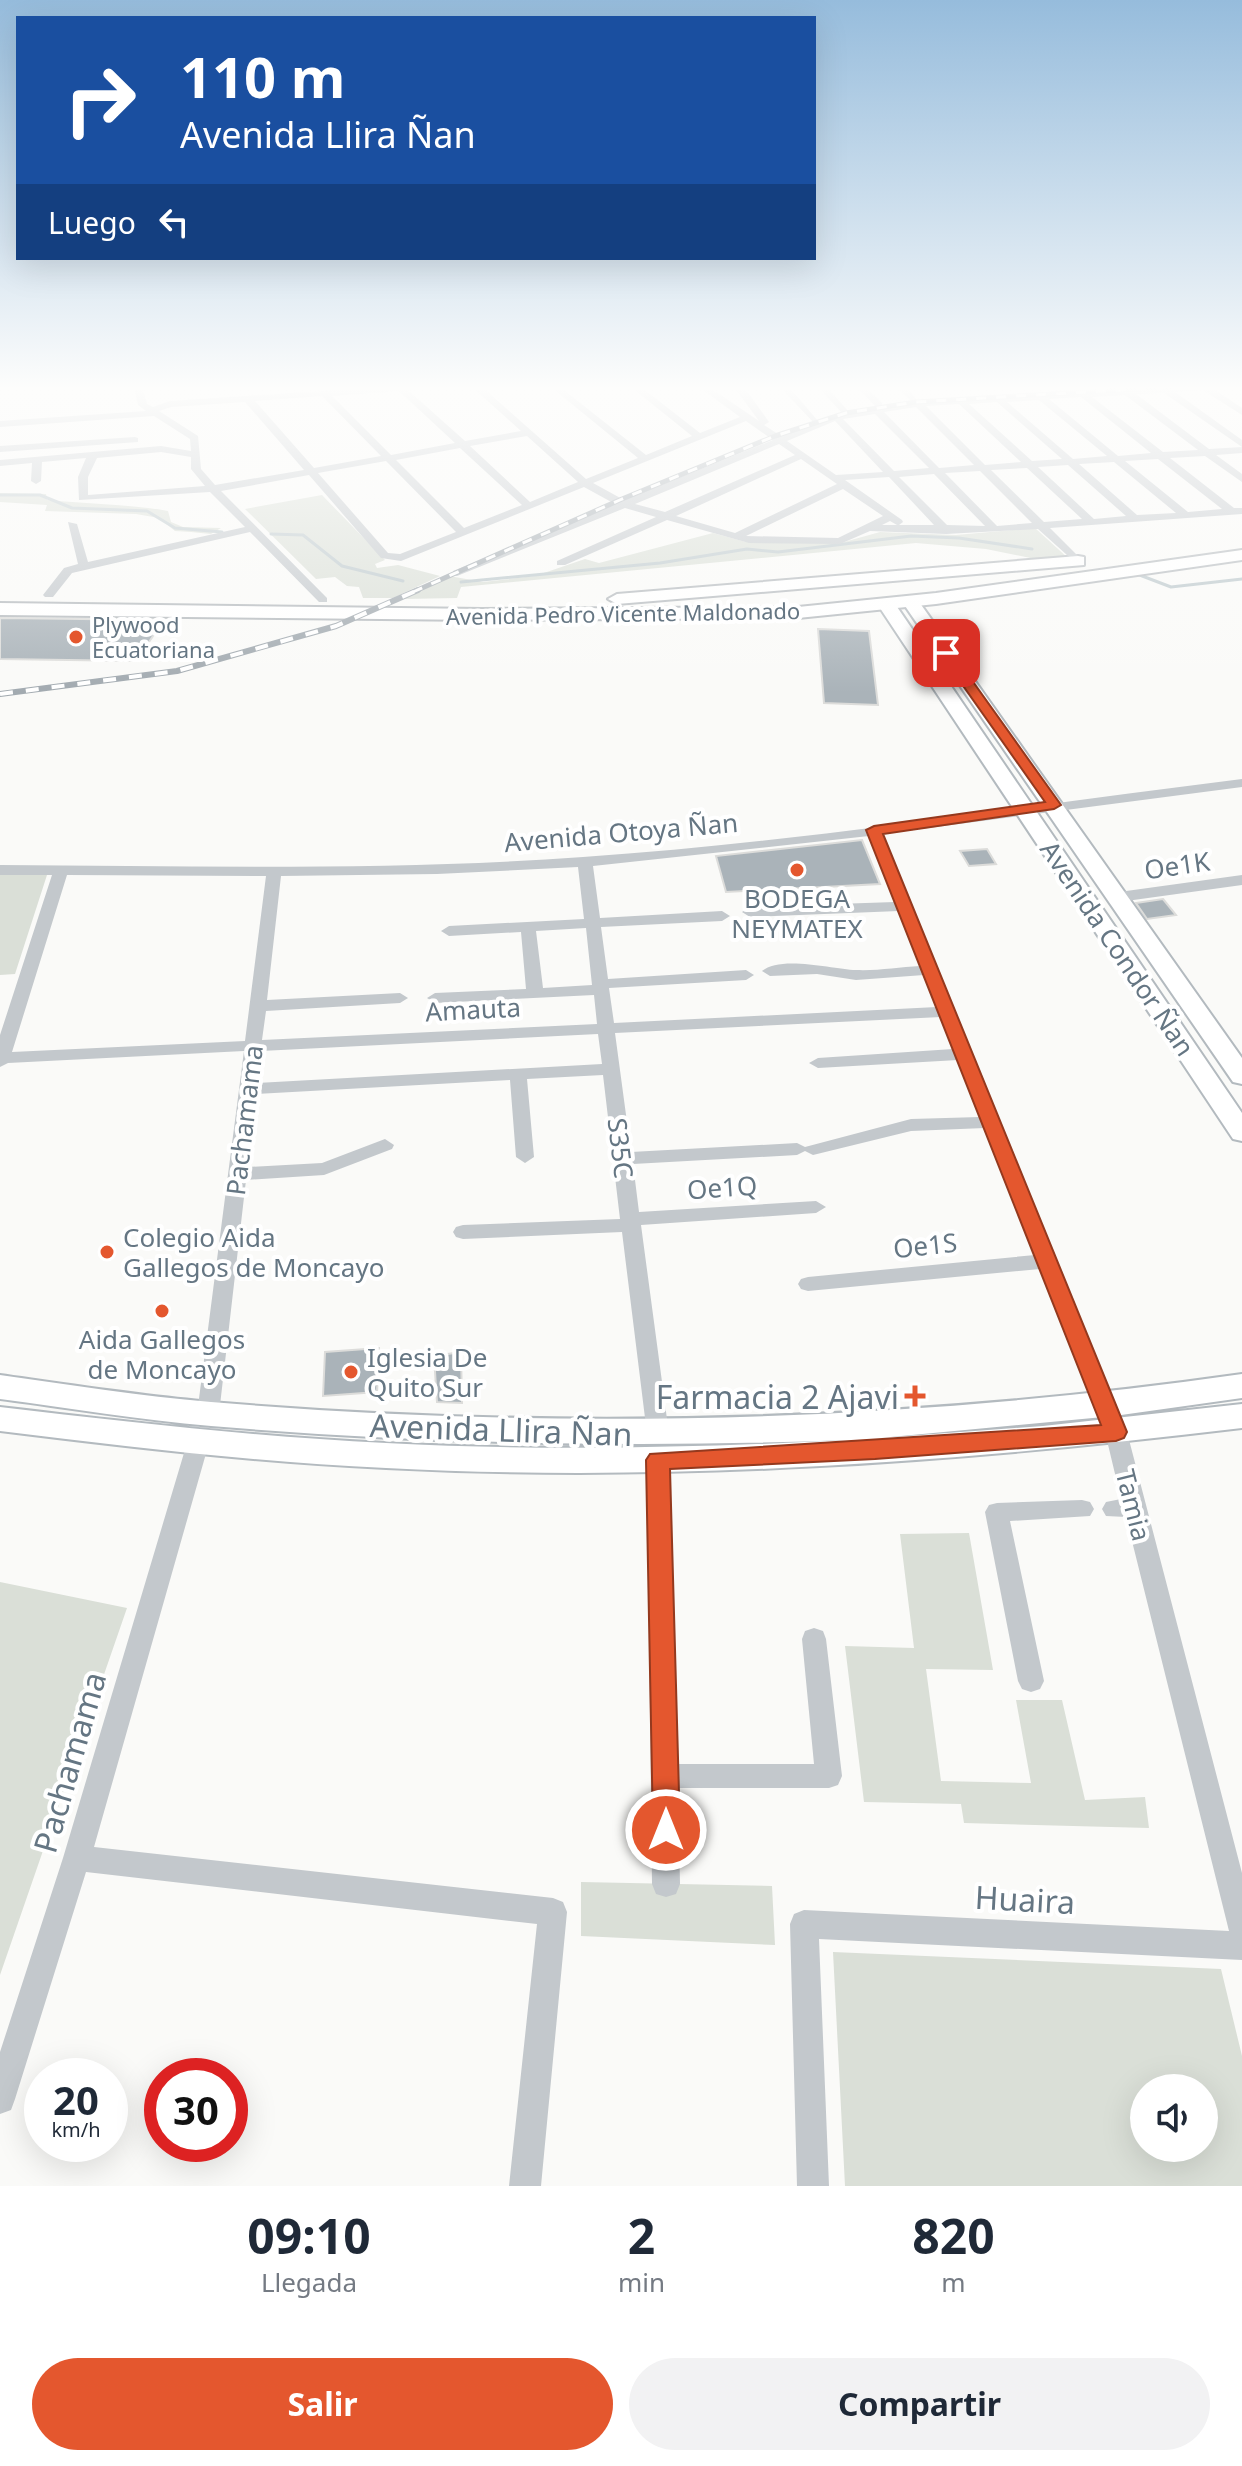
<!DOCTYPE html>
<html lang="es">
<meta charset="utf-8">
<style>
:root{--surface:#fff;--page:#f2f2f3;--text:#1f2937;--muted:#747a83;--accent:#e4572e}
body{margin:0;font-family:"Noto Sans",sans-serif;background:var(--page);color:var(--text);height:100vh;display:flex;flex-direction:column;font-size:30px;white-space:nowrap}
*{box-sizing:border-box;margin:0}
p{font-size:26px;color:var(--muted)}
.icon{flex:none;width:44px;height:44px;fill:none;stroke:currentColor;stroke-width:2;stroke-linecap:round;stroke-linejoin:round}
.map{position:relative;height:2186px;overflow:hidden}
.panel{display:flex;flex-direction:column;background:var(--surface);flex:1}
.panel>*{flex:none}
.hud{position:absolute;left:16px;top:16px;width:800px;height:244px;border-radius:0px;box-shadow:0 8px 32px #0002;background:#1a4fa0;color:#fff;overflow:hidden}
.controls{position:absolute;left:1130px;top:2074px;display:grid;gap:16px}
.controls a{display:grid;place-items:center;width:88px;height:88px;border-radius:50%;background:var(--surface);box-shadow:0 8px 32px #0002;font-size:40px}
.speed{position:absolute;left:24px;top:2058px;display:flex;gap:16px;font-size:40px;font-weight:700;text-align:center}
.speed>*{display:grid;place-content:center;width:104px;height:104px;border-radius:50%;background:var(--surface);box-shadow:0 8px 32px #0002;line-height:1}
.speed small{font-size:20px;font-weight:400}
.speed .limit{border:12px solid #d22;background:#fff;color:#111}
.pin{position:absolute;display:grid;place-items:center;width:68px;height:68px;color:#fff;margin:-34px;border-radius:16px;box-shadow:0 4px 12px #0006}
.me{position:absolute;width:88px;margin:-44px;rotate:0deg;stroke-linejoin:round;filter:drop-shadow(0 0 6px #0008)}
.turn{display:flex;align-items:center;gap:28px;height:168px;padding:0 32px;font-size:36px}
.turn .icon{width:104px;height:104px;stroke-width:2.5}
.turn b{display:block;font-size:56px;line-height:68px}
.then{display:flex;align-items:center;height:76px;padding:0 32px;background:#0003;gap:16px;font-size:30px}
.eta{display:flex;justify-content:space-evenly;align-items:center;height:136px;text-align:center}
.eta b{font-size:48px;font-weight:700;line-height:56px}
.action{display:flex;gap:16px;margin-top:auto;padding:16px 32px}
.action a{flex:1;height:92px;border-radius:48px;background:var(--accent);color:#fff;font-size:32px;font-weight:700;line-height:92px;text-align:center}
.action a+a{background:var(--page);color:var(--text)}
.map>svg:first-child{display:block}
.green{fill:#dadfd7;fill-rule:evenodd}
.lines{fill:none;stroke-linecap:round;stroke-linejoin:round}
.stream{stroke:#bbc7cb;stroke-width:3}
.building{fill:#aab3b9;stroke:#dcdcda;stroke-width:2}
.secondary-casing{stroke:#b3babf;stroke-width:4}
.primary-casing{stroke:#b5babe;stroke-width:4}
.street{fill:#c3c8cc;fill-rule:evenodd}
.secondary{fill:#fff;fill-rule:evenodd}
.primary{fill:#fff;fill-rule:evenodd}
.rail-far1-casing{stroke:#a2aab0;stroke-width:5}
.rail-casing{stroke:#a2aab0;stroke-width:6}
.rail-far1{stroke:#fff;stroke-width:3;stroke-dasharray:10;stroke-linecap:butt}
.rail{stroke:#fff;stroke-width:4;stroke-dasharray:13;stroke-linecap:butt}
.route{fill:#e4572e;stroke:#94391e;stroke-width:2}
.poi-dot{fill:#e4572e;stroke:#fff;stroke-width:3}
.labels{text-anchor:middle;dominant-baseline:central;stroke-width:8;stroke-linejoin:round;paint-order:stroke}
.far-street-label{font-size:22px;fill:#657683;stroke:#fff}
.far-poi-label{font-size:22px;fill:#657683;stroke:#fff;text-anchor:start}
.street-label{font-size:26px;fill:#657683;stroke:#fff}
.poi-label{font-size:26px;fill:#657683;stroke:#fff}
.near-poi-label{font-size:32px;fill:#657683;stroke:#fff;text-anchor:end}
.near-street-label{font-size:32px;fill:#657683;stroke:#fff}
</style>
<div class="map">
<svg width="1242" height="2186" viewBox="0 0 1242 2186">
<rect width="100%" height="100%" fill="#fafaf8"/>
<path class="green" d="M0 493 46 494 47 500C87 504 129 504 168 511L171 522 183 527 221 528 211 534 191 532 175 531 159 518 136 514 45 511 47 505 0 502Z
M322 495 385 560 375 564 377 568 398 565 440 576 393 598H363L359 587 347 586 335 577 316 579 245 509Z
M1035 528 1069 559 1040 560 986 549 916 543 461 587 457 598 402 599 449 576 483 582 535 576 585 559 599 563 713 533 746 542H844L880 532 956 535Z
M0 875H47L15 974 0 975Z
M969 1533 993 1670 926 1669 941 1781 1031 1783 1016 1700H1062L1085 1800 1145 1797 1149 1828 964 1823 961 1804 864 1802 845 1646 914 1648 900 1534Z
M0 1582 127 1608 0 1975Z
M581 1882 772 1886 775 1945 581 1936Z
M833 1952 1221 1969 1242 2056V2186H845ZM1144 2088H1204V2148H1144Z"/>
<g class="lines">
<path class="stream" d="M0 495H40L72 508 147 511 175 528 222 532
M271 534 303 535 342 566 403 581
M1137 574 1171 587 1242 579
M461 582 660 563 747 549 778 552 911 536 959 538 1032 549"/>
</g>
<path class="building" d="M0 618 164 620 136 661 0 659Z
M818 629 869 631 878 705 824 703Z
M862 840 880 884 726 892 716 856Z
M987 849 996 864 969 866 960 851Z
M1163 899 1176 915 1147 919 1136 903Z
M379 1348 377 1392 323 1396 325 1352Z
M461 1352 462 1403 437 1402 434 1356Z"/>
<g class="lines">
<g class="secondary-casing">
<path id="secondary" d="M911 598 917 599 1242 1058V1084L1233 1082 903 603Z
M887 600 893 601 1242 1113V1141L1233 1139 878 605Z
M1242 1374V1398L1114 1416 880 1438 1043 1426 1242 1404V1428C959 1462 672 1483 386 1468 257 1462 128 1447 0 1431V1407C128 1422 257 1437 386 1443 540 1451 694 1448 847 1440 635 1448 423 1444 211 1426 140 1420 70 1408 0 1399V1375C70 1385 141 1396 211 1402 558 1431 897 1423 1242 1374Z"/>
</g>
<g class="primary-casing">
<path id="primary" d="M1242 550V560L936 604 798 618 482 620 0 615V603L482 609 798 607 936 593Z
M1078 556 1084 557V565L617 604 608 599 617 594Z"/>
</g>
<path class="street" d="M134 387H142L147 404 153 407 170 401 383 387H426L409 391 465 441 521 431 472 387H482L586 479 638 458 551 387H560L646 455 692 436 631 387H641L700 433 740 417 699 387H709L759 421 734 387H744L769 422 764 425 781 436 814 423 780 387H789L818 421 842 413 818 387H827L849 412 875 406 857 387H866L882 403V407L912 402 897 387H906L918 401 1169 387H1219L1215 390 1242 408V415L1203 390 1175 392 1242 440V447L1164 393 1136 394 1209 449 1242 447V453L1216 455 1242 474V482L1205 456 1170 458 1234 508H1242V514L1050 528 1083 561 1077 564 1038 529 946 534 870 531 840 544 749 543 667 520 565 565H557V561L656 517 625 508 457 576 453 575V571L615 504 584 487 401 561 381 558 309 475 221 491 327 598V602H319L250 532 72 573 53 597H45L43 595 64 568 78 564 68 522 77 524 88 562 245 527 210 492 79 500 78 477 86 458 42 462 41 481 36 484 31 481 32 463 0 466V460L161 446 191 451 190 439 154 416 0 427V421L146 411 138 405ZM399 391 455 443 391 455 332 396ZM1125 395 1198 450 1163 452 1092 397ZM322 396 381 456 314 468 255 401ZM1081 397 1151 453 1118 456 1049 399ZM1039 400 1107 456 1073 459 1007 402ZM245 402 304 470 215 485 201 469 198 436 159 411 171 407ZM997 402 1062 459 1032 461 969 404ZM959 404 1021 462 985 465 926 406ZM916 407 974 465 939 468 884 412ZM875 414 929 468 894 471 843 419ZM746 421 773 440 624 500 593 483ZM835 421 883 472 836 475 787 441ZM527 436 578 482 530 502 470 446ZM779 444 795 455 665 512 635 504ZM460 448 522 505 464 528 396 460ZM161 452 191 457V469L205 486 88 495V477L97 458ZM801 459 837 484 735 533 676 516ZM1158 459 1222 509 1188 512 1125 461ZM386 461 456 532 400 554 388 553 318 473ZM1114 462 1176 513 1137 515 1079 464ZM1068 465 1126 516 1094 519 1038 467ZM1027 468 1082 519 1044 522 991 470ZM980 471 1032 523 997 526 945 473ZM934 474 985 526 947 525 899 477ZM889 477 934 525H899L903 522 902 520 845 480ZM843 489 883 516 838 538 746 536ZM890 521 897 525H882Z
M135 437 138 438V442L0 452V446Z
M1242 779V787L883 834 1127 1432 1242 1873V1960L819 1939 829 2186H797L790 1924 794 1914 804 1910 1229 1931 1126 1517 1106 1516 1102 1509 1106 1502 1121 1499 1105 1432 1040 1269 808 1291 801 1289 798 1284 801 1279 808 1277 1035 1255 985 1128 911 1131 813 1155 805 1151 797 1155 633 1164 639 1212 816 1201 826 1207 816 1213 641 1225 669 1434 666 1440 658 1443 650 1440 647 1434 622 1232 463 1239 456 1237 453 1232 456 1227 463 1225 620 1219 603 1075 527 1079 534 1157 525 1163 516 1157 510 1080 256 1094 248 1167 322 1163 385 1139 394 1145 392 1149 324 1175 246 1180 219 1414 216 1420 208 1422 200 1420 197 1414 244 1051 8 1063 0 1067V1035L52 875H0V865C194 866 389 871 583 857 804 842 1022 806 1242 779ZM869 836 895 902 750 907 742 912 750 917 899 911 920 966C899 967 877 971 856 970 833 969 780 955 762 971L770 976 817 974 856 980 924 975 937 1007 614 1023 609 988 746 980 754 975 746 970 608 979 601 927 722 921 730 916 722 911 600 918 593 866ZM578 867 584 919 449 926 441 931 449 936 521 932 526 989 435 993 427 998 435 1003 594 995 597 1024 262 1040 266 1011 400 1003 408 998 400 993 267 1000 281 876 437 874ZM67 875 266 876 245 1041 12 1052ZM586 928 592 985 543 988 536 931ZM941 1017 953 1049 818 1058 809 1063 818 1068 958 1060 980 1117 911 1119 805 1147 797 1143 631 1152 615 1033ZM598 1034 602 1064 257 1083 261 1051Z
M1242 875V885L1119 902 1111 897 1119 892Z
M198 1434 206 1437 209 1443 94 1847 553 1898 563 1902 567 1912 541 2186H509L537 1924 86 1872 15 2099 11 2110 0 2114V2052L63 1858 187 1443 190 1437Z
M658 1451 666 1454 669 1460 677 1764H814L802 1639 805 1631 814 1628 823 1631 826 1639 842 1776 838 1785 829 1788H678L680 1884 676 1894 666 1897 656 1894 652 1884 647 1460 650 1454Z
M1082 1500 1090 1502 1094 1509 1090 1516 1010 1521 1044 1681 1040 1689 1031 1692 1022 1689 1018 1681 985 1512 989 1505 997 1503Z"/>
<use href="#secondary" class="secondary"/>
<use href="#primary" class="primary"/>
<g class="rail-far1-casing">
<path id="rail-far1" d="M413 592 622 499 775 436 846 413 916 402 1171 387"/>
</g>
<g class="rail-casing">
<path id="rail" d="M0 694 177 671 336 626 418 590"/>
</g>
<use href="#rail-far1" class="rail-far1"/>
<use href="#rail" class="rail"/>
</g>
<linearGradient id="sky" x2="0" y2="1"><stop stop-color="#96bcdc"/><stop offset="0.56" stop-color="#fdfdfc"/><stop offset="1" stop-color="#fdfdfc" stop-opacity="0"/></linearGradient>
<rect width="1242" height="693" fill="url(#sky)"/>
<path class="route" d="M942 651H951L1061 805 1054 809 883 834 1127 1432 1124 1438 1116 1441 875 1459 670 1469 680 1830 676 1839 666 1843 657 1839 653 1830 646 1460 650 1454 1101 1425 866 830 874 826 1045 802 940 653Z"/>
<g class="poi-dot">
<circle cx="76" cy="637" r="8"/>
<circle cx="797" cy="870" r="8"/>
<circle cx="107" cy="1252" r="8"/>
<circle cx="162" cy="1311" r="8"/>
<circle cx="351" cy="1372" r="8"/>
<path d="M911 1384h8v8h8v8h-8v8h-8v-8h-8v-8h8z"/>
</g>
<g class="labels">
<g class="far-street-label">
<text transform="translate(623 613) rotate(-1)">Avenida Pedro Vicente Maldonado</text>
</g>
<g class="far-poi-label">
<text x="92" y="624">Plywood<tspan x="92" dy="25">Ecuatoriana</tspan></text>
</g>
<g class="street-label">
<text transform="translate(621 832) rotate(-5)">Avenida Otoya Ñan</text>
<text transform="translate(1177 865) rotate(-8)">Oe1K</text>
<text transform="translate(1118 948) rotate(56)">Avenida Condor Ñan</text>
<text transform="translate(473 1009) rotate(-3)">Amauta</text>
<text transform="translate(244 1120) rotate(-83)">Pachamama</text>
<text transform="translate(621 1148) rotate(83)">S35C</text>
<text transform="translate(722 1187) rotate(-4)">Oe1Q</text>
<text transform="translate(925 1245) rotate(-6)">Oe1S</text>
<text transform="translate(1134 1505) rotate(76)">Tamia</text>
</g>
<g class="poi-label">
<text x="797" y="898">BODEGA<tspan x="797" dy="30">NEYMATEX</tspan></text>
<text x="123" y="1237" text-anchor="start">Colegio Aida<tspan x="123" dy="30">Gallegos de Moncayo</tspan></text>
<text x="162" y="1339">Aida Gallegos<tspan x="162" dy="30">de Moncayo</tspan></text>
<text x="367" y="1357" text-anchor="start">Iglesia De<tspan x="367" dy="30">Quito Sur</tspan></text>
</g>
<g class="near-poi-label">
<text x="899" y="1396">Farmacia 2 Ajavi</text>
</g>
<g class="near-street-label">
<text transform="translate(501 1429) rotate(2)">Avenida Llira Ñan</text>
<text transform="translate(69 1762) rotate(-74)">Pachamama</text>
<text transform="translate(1025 1899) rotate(3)">Huaira</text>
</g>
</g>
</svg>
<div class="controls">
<a><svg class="icon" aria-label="sound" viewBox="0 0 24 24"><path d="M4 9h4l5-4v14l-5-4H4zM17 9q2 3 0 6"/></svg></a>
</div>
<div class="speed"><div>20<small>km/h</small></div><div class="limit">30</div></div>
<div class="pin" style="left:946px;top:653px;background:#d93025"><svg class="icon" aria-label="arrive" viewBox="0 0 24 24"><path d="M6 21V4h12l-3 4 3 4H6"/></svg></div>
<svg class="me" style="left:666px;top:1830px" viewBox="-20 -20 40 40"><circle r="17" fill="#e4572e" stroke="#fff" stroke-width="3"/><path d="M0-11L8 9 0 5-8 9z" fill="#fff"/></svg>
<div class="hud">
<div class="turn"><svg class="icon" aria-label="right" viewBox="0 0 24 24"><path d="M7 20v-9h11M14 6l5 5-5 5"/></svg><div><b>110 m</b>Avenida Llira Ñan</div></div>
<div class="then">Luego<svg class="icon" aria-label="left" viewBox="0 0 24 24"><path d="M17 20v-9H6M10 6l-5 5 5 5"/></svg></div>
</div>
</div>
<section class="panel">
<div class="eta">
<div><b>09:10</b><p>Llegada</p></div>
<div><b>2</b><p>min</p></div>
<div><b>820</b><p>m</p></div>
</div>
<div class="action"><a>Salir</a><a>Compartir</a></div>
</section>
